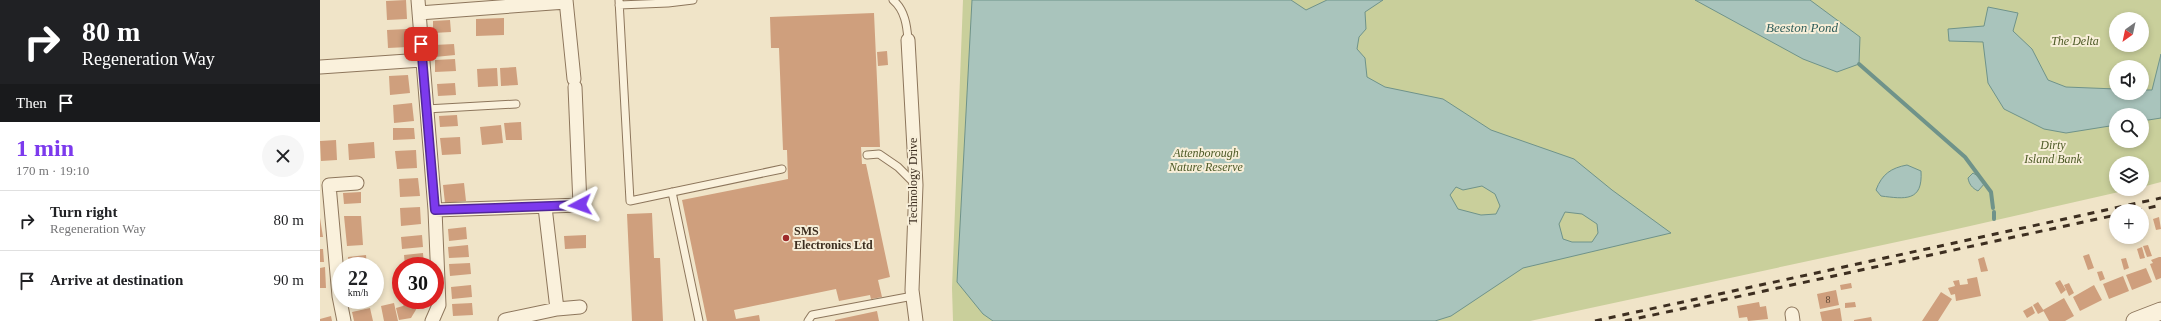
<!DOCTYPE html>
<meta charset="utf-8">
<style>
:root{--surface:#fff;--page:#f6f6f6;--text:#202124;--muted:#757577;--line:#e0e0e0;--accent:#7c3aed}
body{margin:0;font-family:"Times New Roman",serif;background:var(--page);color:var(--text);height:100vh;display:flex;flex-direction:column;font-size:15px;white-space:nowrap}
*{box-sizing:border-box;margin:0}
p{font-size:13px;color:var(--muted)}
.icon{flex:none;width:22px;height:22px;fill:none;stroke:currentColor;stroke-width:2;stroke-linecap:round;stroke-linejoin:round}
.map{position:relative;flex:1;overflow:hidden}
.details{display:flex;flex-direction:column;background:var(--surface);width:320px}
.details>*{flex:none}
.hud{background:#202124;color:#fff;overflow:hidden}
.needle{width:26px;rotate:213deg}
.controls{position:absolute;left:1789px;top:12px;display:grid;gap:8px}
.controls a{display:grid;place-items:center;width:40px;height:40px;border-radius:50%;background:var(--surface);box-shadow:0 2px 6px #0003;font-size:20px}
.speed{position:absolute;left:12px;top:257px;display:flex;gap:8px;font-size:20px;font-weight:700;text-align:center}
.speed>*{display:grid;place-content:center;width:52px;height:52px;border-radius:50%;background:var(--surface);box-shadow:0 2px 6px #0003;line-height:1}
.speed small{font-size:10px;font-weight:400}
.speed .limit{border:6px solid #d22;background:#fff;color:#111}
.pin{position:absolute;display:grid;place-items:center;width:34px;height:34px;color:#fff;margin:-17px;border-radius:8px;box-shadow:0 2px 6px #0006}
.me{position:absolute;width:44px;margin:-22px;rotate:266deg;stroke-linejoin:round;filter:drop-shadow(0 0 3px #0008)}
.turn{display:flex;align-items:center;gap:14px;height:84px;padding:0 16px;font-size:18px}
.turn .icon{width:52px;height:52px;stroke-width:2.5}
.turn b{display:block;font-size:28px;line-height:34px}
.then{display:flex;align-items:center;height:38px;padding:0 16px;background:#0003;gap:8px;font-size:15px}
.round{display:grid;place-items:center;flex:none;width:42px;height:42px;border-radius:21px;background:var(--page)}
.headline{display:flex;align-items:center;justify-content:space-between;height:68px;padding:0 16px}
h1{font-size:24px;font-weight:600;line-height:30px;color:var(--accent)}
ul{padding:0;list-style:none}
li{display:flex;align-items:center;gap:12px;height:60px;padding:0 16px;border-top:1px solid var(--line)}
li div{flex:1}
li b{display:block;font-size:15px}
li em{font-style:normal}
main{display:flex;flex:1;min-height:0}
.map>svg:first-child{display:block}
.green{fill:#c9cf9b;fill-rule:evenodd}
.water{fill:#a9c4bc;stroke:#6f938a;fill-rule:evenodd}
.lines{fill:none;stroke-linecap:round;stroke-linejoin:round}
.stream{stroke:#6f938a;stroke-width:4}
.building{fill:#cf9f7d}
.service-casing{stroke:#8d765c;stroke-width:9}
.minor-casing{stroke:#8d765c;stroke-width:15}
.tertiary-casing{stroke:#8d765c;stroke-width:19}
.service{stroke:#faf1dc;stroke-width:7}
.minor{stroke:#faf1dc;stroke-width:13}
.tertiary{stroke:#faf1dc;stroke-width:17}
.rail{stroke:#3d2e20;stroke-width:3;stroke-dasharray:7 7;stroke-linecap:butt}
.route-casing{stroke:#51269a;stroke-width:10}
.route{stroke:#7c3aed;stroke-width:7}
.poi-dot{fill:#9e2a2b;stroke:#f7eed8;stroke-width:1.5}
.labels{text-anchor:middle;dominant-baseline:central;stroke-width:4;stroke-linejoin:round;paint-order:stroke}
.number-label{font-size:10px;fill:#624a37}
.park-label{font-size:12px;font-style:italic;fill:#4d5a26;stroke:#f7eed8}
.street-label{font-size:12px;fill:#3d2e20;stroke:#f7eed8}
.poi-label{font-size:12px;font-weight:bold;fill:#3d2e20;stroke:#f7eed8;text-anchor:start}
.water-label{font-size:13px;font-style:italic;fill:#2f5d5a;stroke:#f7eed8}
</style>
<main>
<section class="details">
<div class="hud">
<div class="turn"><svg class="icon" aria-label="right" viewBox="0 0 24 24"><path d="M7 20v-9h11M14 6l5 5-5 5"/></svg><div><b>80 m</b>Regeneration Way</div></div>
<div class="then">Then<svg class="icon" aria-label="arrive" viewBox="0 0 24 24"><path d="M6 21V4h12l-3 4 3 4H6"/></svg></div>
</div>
<div class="headline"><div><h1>1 min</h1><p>170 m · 19:10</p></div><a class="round"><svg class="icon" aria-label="close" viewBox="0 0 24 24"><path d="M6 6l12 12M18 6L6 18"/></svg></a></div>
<ul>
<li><svg class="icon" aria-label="right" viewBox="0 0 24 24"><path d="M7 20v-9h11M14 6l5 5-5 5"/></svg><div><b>Turn right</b><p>Regeneration Way</p></div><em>80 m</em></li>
<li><svg class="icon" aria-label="arrive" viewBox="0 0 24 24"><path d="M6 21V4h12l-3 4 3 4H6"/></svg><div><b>Arrive at destination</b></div><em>90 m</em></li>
</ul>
</section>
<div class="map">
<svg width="1841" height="321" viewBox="0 0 1841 321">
<rect width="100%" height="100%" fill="#f0e4c8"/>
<path class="green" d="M643 0H1841V182L1822 187V163H1796V189H1812L1637 229 1210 321H633L632 288ZM1796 19H1822V45H1796ZM1796 67H1822V93H1796ZM1796 115H1822V141H1796Z"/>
<path class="water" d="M652 0H971L986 10 1007 0H1063L1045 12 1046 29 1039 37 1037 49 1045 58 1047 77 1065 87 1123 99 1171 130 1254 159 1292 190 1351 233 1203 268 1131 316 1115 321H673L663 314 637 282ZM1162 186 1175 194 1180 206 1176 214 1161 215 1138 209 1130 195 1136 187 1143 190ZM1245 212 1262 214 1277 224 1278 233 1272 242H1252L1243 239 1239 224Z
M1375 0H1490L1540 37 1539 64 1517 72 1483 59Z
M1668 7 1698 13 1693 31 1712 49 1728 80 1746 87 1796 89V93H1822V90H1832L1841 54V118L1822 121V115H1796V125L1746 133 1724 129 1684 109 1668 83 1663 42 1629 41 1628 29 1664 26Z
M1587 165 1601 171C1603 202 1585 199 1561 196L1556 190C1562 174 1571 168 1587 165Z
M1653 173 1663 179 1665 183 1658 191C1652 188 1649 184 1648 178Z"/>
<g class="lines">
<path class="stream" d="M1539 64 1645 157 1671 192 1673 208
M1674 212V219"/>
</g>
<path class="building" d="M86 0 87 19 67 20 66 1Z
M554 13 560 147H541L542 164H546L570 277 558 280 562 297 551 299 550 295 519 301 516 289 414 310 416 319 439 315 440 321H387L362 200 468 179 467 150H463L459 48H451L450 17Z
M184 18V35L156 36V19Z
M130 20 131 32 113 33V21Z
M87 29 88 47 68 48 67 30Z
M134 44 135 55 115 57 114 45Z
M567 51 568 65 558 66 557 52Z
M135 59 136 71 115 72V60Z
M196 67 198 85 181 86 180 68Z
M177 68 178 86 158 87 157 69Z
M88 75 90 93 70 95 69 76Z
M135 83 136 95 118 96 117 84Z
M92 103 94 121 74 123 73 105Z
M137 115 138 126 120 127 119 116Z
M201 122 202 140H186L184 123Z
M181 125 183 143 162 145 160 127Z
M73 128H94L95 139 73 140Z
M140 137 141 154 122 155 120 138Z
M16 140 17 160 1 161 0 141Z
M54 142 55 158 29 160 28 144Z
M96 150 97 168 77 169 75 151Z
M98 178 100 196 80 197 79 179Z
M144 183 146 201 125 203 123 185Z
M41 192V203L24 204 23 193Z
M100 207 101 224 81 226 80 208Z
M332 213 334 258H340L343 321H312L307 214Z
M24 216H41L43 245 27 246Z
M1839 217 1841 229 1836 230 1833 219Z
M0 218 3 237H0Z
M146 227 147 239 129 241 128 229Z
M102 235 103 247 82 249 81 237Z
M266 235V248L245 249 244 236Z
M148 245 149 257 129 258 128 247Z
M1828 245 1832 256 1827 257 1823 246Z
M1822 247 1825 258 1820 259 1817 249Z
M0 249H3L4 262H0Z
M103 253 104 266H85L84 255Z
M1769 254 1774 268 1768 270 1763 256Z
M46 255 47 266H29L28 257Z
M1664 257 1668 271 1661 272 1658 259Z
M1839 257H1841V278L1836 280 1830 264 1833 263 1831 260Z
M1806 258 1809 268 1804 270 1801 259Z
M150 263 151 274 130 276 129 264Z
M5 267 6 288H0V268Z
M1826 268 1832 282 1812 290 1806 275Z
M1782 271 1785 279 1780 281 1777 272Z
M1803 276 1809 291 1789 299 1783 284Z
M1657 277 1661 296 1636 301 1635 294 1631 295 1628 288 1635 286 1633 281 1639 280 1640 285 1648 284 1647 279Z
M1740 280 1746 290 1741 294 1735 283Z
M1531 283 1532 288 1521 290 1520 285Z
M1749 283 1754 293 1749 296 1744 285Z
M151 285 152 297 132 299 131 287Z
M1774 285 1782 300 1760 311 1753 297Z
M1516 290 1519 305 1500 309 1497 294Z
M1621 292 1632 299 1618 321H1602Z
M1744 298 1754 316 1745 321H1729L1723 310Z
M87 301 97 308 91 318 79 320 76 308 83 306Z
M1439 302 1440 307 1446 306 1448 319 1428 321 1427 317 1419 318 1417 306Z
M1535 302 1536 307 1525 308V303Z
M1718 302 1724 311 1718 314 1713 305Z
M74 303 78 321H64L61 306Z
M152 303 153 315 133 316 132 304Z
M1712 306 1715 313 1707 318 1703 311Z
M50 308 53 321H34L32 312Z
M1520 308 1522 321H1502L1500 312Z
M557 311 559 321H515V320Z
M11 316 12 321H0V319Z
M1551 317 1552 321H1534V320Z"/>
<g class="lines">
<g class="service-casing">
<path id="service" d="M299 0 310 201 462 169
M573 0C585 10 587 26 588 40
M299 5 348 3 373 0
M106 109 196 104
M547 155 559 154 578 167 596 185
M352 192 379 321
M488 321 492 315 593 296"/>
</g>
<g class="minor-casing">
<path id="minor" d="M98 0 115 210 119 305 112 321
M246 0 254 79
M99 13 246 2
M588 40 596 185 592 290 596 321
M0 67 102 60
M225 207 237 309 260 307
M115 210 260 205 255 87
M1472 314 1473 321
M185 320 237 309
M24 321 19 296 9 185 37 183"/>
</g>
<g class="tertiary-casing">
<path id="tertiary" d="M1815 321 1841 311"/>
</g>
<use href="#service" class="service"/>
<use href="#minor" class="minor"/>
<use href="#tertiary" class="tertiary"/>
<path class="rail" d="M1815 211 1841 205
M1275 321 1841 198
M1305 321 1796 215"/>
</g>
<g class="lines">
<g class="route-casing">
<path id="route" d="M101 44 115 210 260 205"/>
</g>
<use href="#route" class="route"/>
</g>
<circle class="poi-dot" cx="466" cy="238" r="4"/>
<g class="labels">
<g class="number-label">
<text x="1508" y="299">8</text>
</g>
<g class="park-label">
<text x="1755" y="41">The Delta</text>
<text x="1733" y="145">Dirty<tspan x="1733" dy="14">Island Bank</tspan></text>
<text x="886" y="153">Attenborough<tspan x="886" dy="14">Nature Reserve</tspan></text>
</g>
<g class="street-label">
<text transform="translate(593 181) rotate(-90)">Technology Drive</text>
</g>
<g class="poi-label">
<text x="474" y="231">SMS<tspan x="474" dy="14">Electronics Ltd</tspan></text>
</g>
<g class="water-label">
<text x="1482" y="27">Beeston Pond</text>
</g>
</g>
</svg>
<div class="controls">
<a><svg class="needle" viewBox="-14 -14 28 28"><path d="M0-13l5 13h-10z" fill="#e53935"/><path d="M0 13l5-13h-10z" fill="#757577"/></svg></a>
<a><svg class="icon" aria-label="sound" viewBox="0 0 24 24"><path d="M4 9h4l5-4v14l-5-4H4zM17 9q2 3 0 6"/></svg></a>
<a><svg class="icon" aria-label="search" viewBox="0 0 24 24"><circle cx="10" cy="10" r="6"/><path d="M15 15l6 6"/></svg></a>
<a><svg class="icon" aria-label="layers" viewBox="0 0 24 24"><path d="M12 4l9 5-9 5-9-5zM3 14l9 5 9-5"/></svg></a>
<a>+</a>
</div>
<div class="speed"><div>22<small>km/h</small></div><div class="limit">30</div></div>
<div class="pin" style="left:101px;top:44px;background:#d93025"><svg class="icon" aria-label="arrive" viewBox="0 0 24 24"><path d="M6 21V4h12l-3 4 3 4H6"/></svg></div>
<svg class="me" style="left:260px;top:205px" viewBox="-20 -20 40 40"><path d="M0-17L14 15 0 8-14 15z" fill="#7c3aed" stroke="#fff" stroke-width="4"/></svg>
</div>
</main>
